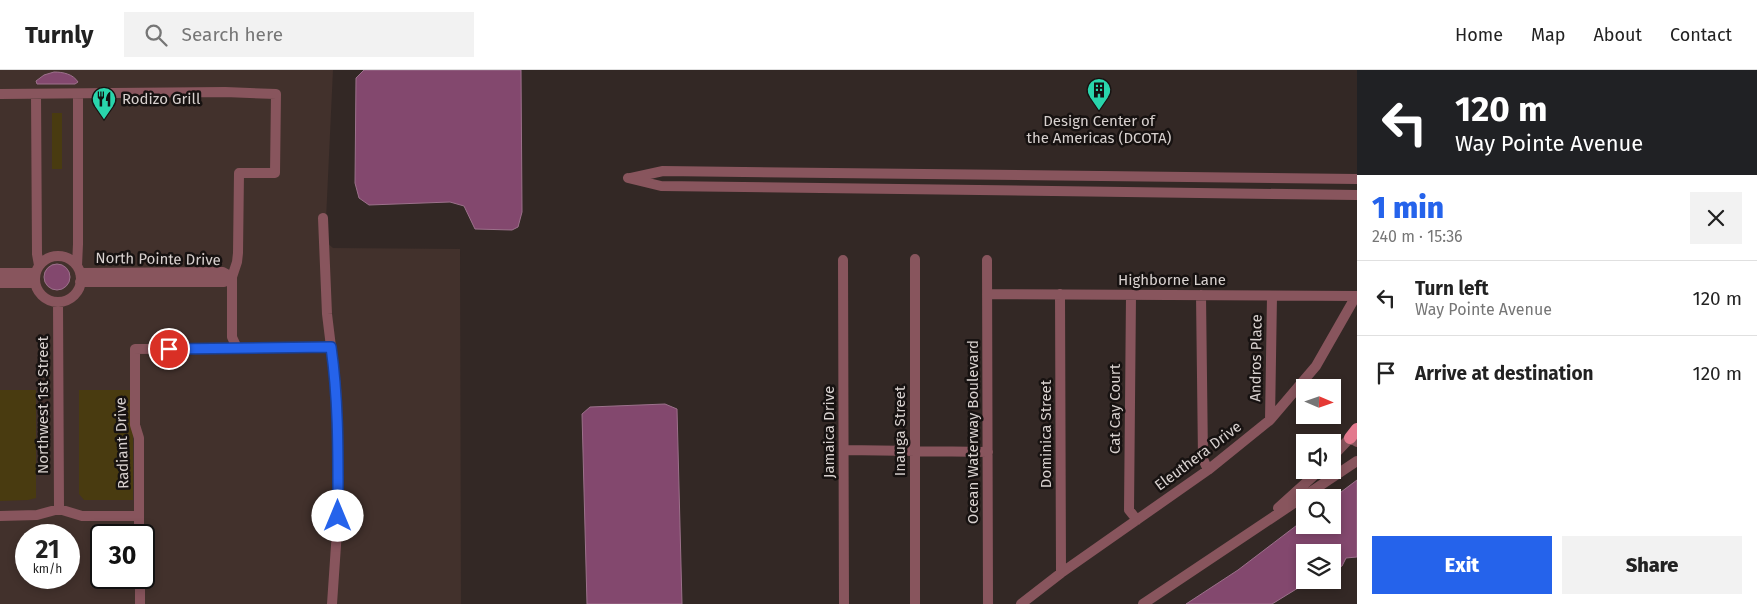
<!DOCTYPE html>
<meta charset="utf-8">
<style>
:root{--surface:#fff;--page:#f2f2f2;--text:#222;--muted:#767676;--line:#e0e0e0;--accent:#2563eb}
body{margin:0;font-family:"Fira Sans",sans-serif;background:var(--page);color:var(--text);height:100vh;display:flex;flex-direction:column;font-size:19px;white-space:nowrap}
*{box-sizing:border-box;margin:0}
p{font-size:16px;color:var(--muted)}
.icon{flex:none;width:28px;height:28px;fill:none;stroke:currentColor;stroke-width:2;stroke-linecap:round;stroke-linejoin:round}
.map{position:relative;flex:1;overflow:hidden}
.panel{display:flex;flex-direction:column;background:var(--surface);width:400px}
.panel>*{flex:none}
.hud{background:#202124;color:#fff;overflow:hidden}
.needle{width:32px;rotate:92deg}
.fabs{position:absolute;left:1296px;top:309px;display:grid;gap:10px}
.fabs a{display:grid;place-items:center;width:45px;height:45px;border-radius:0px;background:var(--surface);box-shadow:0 2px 8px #0003;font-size:25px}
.speed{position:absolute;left:15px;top:454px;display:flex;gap:10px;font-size:25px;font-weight:700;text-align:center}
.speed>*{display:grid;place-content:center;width:65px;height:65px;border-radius:50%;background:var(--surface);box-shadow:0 2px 8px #0003;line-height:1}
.speed small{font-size:12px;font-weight:400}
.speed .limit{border:2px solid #111;border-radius:8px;background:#fff;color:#111}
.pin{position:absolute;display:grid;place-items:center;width:42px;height:42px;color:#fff;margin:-21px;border:2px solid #fff;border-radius:50%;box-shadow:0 1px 5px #0007}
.me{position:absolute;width:55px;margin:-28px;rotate:0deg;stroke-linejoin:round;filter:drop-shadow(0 0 4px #0008)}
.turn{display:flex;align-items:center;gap:18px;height:105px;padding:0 15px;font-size:22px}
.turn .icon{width:65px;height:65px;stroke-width:2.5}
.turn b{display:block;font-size:35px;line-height:42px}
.round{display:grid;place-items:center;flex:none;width:52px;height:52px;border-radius:0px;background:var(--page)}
.head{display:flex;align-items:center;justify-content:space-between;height:85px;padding:0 15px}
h1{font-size:30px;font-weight:800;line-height:38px;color:var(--accent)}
.primary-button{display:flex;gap:10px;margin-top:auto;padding:10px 15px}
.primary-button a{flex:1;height:58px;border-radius:0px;background:var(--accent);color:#fff;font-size:20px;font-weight:800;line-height:58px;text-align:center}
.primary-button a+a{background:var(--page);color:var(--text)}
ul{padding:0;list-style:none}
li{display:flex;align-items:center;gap:15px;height:75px;padding:0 15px;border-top:1px solid var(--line)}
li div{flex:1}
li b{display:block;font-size:19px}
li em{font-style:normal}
header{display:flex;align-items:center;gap:30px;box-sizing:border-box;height:70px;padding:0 25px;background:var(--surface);border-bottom:1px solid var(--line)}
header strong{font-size:24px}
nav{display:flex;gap:28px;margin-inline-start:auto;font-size:18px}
.search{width:350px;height:45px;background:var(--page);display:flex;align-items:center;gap:12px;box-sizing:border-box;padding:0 18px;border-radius:0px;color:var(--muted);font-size:19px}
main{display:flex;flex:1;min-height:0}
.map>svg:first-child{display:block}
.built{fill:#42312c;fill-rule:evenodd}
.green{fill:#493b10}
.water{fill:#83486e;stroke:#9c718b}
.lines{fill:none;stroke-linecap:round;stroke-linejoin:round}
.minor{stroke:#88555d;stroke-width:10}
.major{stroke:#e37a8e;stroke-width:12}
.route-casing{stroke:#184099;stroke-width:12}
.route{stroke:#2563eb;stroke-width:9}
.labels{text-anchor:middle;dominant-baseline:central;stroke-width:5;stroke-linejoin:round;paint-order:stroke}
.poi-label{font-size:15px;fill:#d8d1cf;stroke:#171211;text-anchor:start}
.street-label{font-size:15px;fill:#d8d1cf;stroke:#171211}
</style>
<header>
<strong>Turnly</strong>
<div class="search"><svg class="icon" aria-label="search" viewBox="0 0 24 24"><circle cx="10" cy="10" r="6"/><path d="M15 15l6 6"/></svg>Search here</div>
<nav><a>Home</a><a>Map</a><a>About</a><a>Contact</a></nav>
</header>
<main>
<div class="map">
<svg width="1357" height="534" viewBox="0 0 1357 534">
<rect width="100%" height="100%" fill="#332825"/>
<path class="built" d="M0 0H333L325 171 333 178 460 179 461 534H0ZM26 465H69V508H26ZM101 465H144V508H101Z"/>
<path class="green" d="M52 43H62V99H52Z
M0 320H36V428L28 430 0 431Z
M79 320H133V430H84L79 424Z"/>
<path class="water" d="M364 0H521L522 142 518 157 512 160 475 159 464 136 450 132 369 135 359 128 355 113 356 8Z
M54 2C63 2 73 4 78 12L75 14H37L36 11 44 5Z
M44 207a13 13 0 1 1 26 0a13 13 0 1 1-26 0Z
M665 334 677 339 682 534H587L582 344 590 337Z
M1357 410V487L1346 488 1342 496 1333 500 1332 482H1305V510H1311L1272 534H1186L1238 500 1305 449V455H1332L1333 428Z"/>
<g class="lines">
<path class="minor" d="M0 24 225 22 276 24 275 103H239L238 183 237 192 232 207V267L237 278
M36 24 37 184 39 195
M628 108 661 116 1357 125
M631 108 663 101 1357 109
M323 148 327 244 336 318 338 380V446L332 534
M35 209a23 23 0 1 1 46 0a23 23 0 1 1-46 0Z
M915 189V534
M843 190 844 534
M987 190 988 534
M77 196 78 174V24
M0 203H35
M80 203 223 202 232 207
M80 212H224L232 207
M0 213H35
M987 224 1357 226
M1060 224 1061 503
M1131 225 1129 440 1137 450
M1201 225 1203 389 1208 400
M58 232 59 439
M1270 350 1272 226
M844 380 988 382
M1332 387 1350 368 1357 372
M1278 438 1320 400
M0 446 37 445 59 439 82 446H139
M139 465V368L135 355V279L331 277
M140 508V534
M1021 534 1061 503 1208 400 1270 350 1316 296 1356 226
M1143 534 1357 391"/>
<path class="major" d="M1350 368 1357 359"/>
</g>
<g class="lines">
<g class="route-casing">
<path id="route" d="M169 279 331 277C339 333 338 389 338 446"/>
</g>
<use href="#route" class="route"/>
</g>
<defs>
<g id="building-pin" transform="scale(1.25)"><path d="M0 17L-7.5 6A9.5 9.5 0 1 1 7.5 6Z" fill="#29d5ac" stroke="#171211"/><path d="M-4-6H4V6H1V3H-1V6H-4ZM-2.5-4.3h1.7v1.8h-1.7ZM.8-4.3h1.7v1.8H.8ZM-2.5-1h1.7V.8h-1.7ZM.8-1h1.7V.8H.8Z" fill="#111"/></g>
<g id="restaurant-pin" transform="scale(1.25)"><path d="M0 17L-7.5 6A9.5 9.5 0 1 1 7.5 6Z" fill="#29d5ac" stroke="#171211"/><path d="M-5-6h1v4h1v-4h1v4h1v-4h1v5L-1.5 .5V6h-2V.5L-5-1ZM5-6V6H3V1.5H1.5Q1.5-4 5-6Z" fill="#111"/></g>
</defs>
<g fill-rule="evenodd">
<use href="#building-pin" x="1099" y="20"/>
<use href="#restaurant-pin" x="104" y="29"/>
</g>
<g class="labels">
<g class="poi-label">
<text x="122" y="29">Rodizo Grill</text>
<text x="1099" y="51" text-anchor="middle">Design Center of<tspan x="1099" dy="17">the Americas (DCOTA)</tspan></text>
</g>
<g class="street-label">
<text transform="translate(158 189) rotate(1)">North Pointe Drive</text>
<text x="1172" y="210">Highborne Lane</text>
<text transform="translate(1256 288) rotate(-89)">Andros Place</text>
<text transform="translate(43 335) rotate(-90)">Northwest 1st Street</text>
<text transform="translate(1115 339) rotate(-90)">Cat Cay Court</text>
<text transform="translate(900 361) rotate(-90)">Inauga Street</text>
<text transform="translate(829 362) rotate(-90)">Jamaica Drive</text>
<text transform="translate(973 362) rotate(-90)">Ocean Waterway Boulevard</text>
<text transform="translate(1046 364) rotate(-90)">Dominica Street</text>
<text transform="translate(122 373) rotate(-92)">Radiant Drive</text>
<text transform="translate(1198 386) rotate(-37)">Eleuthera Drive</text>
</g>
</g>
</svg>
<div class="fabs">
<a><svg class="needle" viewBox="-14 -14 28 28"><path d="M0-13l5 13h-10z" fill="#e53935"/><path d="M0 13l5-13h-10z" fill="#767676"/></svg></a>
<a><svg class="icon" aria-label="sound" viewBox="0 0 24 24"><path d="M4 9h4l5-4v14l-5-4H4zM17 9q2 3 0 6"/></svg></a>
<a><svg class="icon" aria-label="search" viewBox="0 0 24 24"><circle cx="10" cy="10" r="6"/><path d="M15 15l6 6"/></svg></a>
<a><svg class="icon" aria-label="layers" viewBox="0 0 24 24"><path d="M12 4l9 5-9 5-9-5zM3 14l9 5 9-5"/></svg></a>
</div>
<div class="speed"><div>21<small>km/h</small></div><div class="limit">30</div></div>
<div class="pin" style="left:169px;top:279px;background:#d93025"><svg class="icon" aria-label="arrive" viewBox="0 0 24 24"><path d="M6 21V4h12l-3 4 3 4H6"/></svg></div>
<svg class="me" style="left:338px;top:446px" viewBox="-20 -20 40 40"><circle r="19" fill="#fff"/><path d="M0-13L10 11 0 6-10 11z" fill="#2563eb"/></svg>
</div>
<section class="panel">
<div class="hud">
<div class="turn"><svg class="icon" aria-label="left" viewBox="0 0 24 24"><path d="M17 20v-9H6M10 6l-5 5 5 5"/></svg><div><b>120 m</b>Way Pointe Avenue</div></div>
</div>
<div class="head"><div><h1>1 min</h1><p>240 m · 15:36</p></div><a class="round"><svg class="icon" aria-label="close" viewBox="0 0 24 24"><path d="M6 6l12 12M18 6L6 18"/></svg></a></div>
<ul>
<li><svg class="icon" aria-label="left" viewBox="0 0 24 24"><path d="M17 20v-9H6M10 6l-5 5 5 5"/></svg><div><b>Turn left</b><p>Way Pointe Avenue</p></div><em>120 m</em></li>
<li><svg class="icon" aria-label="arrive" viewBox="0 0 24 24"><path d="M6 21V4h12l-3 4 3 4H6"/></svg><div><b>Arrive at destination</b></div><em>120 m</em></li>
</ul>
<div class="primary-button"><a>Exit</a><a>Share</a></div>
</section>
</main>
